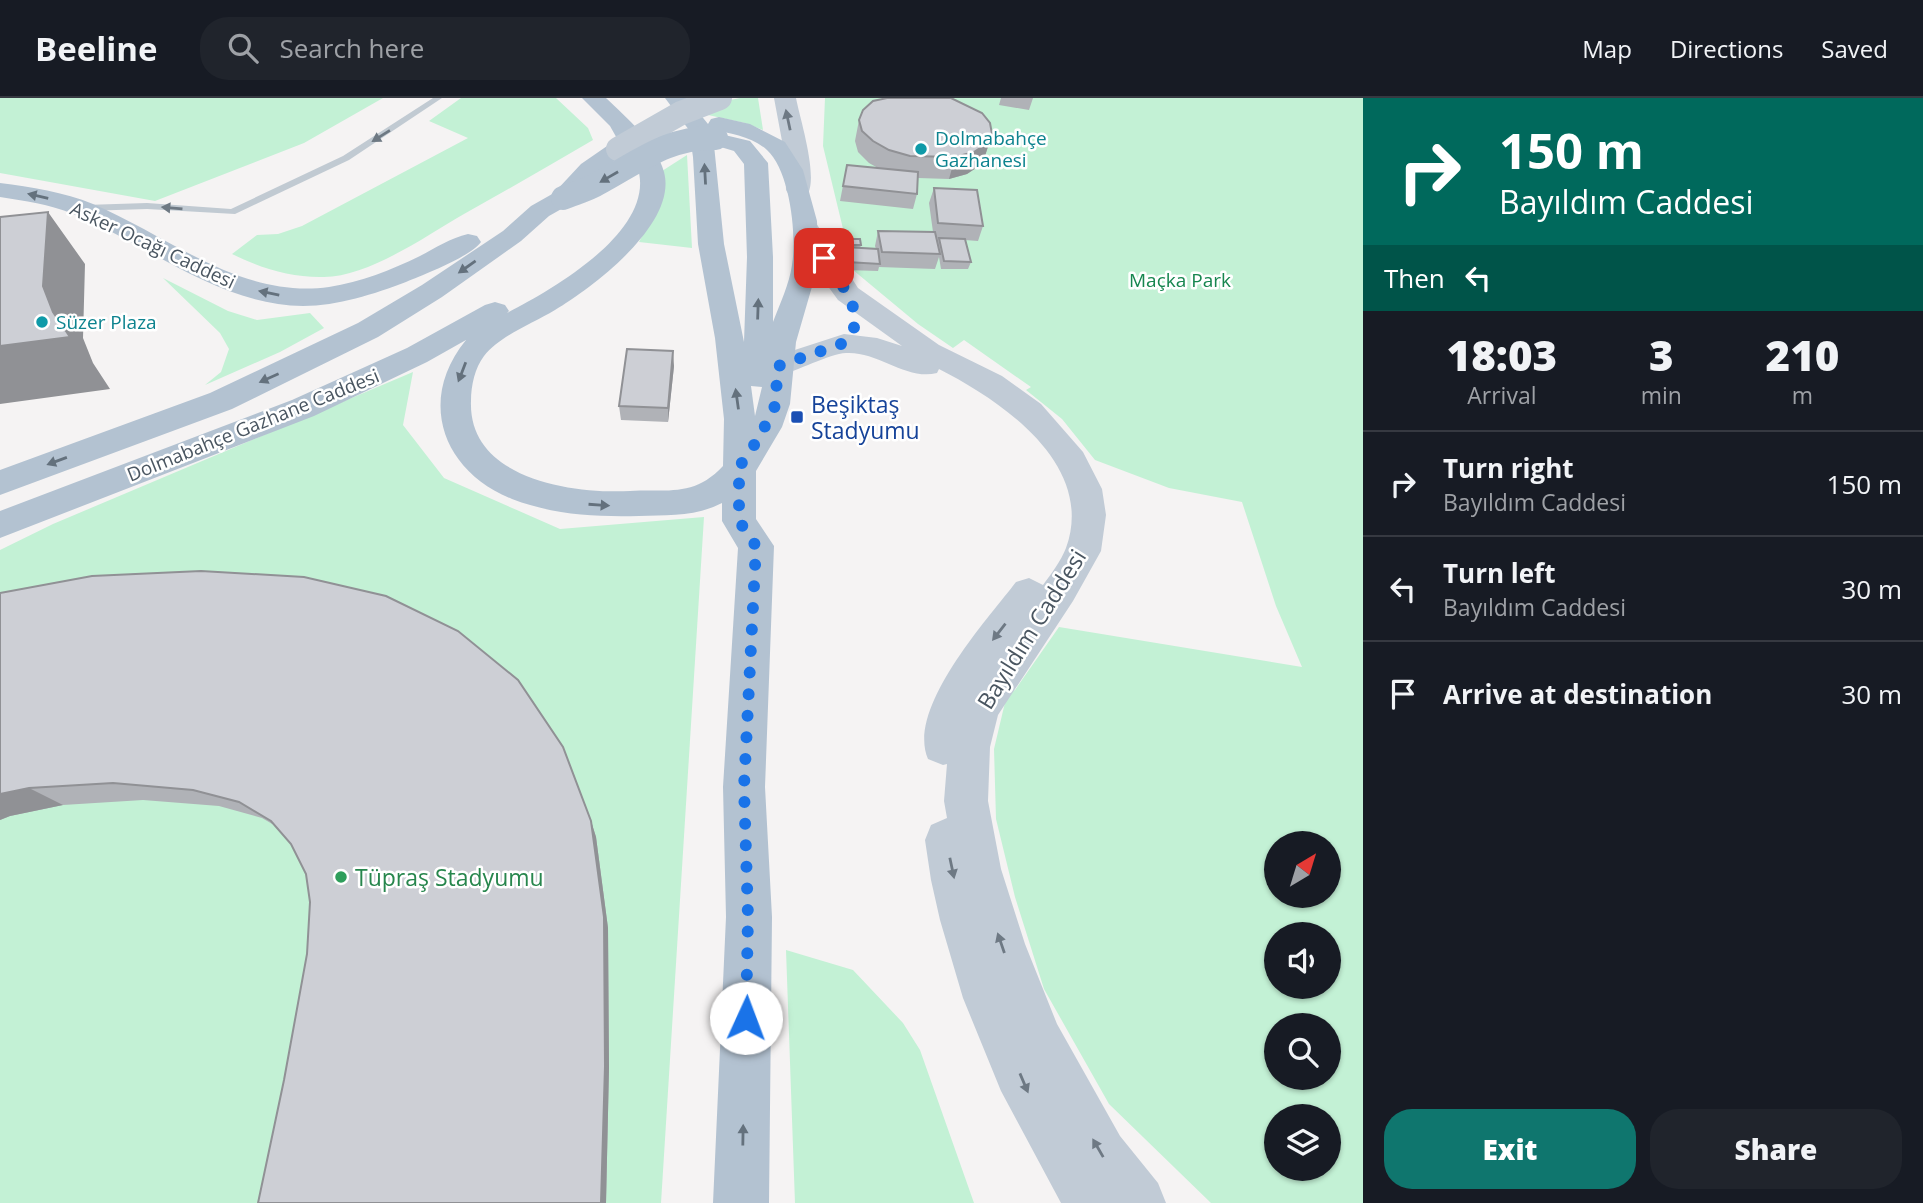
<!DOCTYPE html>
<meta charset="utf-8">
<style>
:root{--surface:#171b24;--page:#20242c;--text:#f1f3f6;--muted:#9ea1a6;--line:#363941;--accent:#0f766e}
body{margin:0;font-family:"Open Sans",sans-serif;background:var(--page);color:var(--text);height:100vh;display:flex;flex-direction:column;font-size:26px;white-space:nowrap}
*{box-sizing:border-box;margin:0}
p{font-size:23px;color:var(--muted)}
.icon{flex:none;width:38px;height:38px;fill:none;stroke:currentColor;stroke-width:2;stroke-linecap:round;stroke-linejoin:round}
.map{position:relative;flex:1;overflow:hidden}
.details{display:flex;flex-direction:column;background:var(--surface);width:560px}
.details>*{flex:none}
.guide{background:#00695c;color:#fff;overflow:hidden}
.needle{width:46px;rotate:38deg}
.buttons{position:absolute;left:1264px;top:733px;display:grid;gap:14px}
.buttons a{display:grid;place-items:center;width:77px;height:77px;border-radius:50%;background:var(--surface);box-shadow:0 2px 5px #0004;font-size:35px}
.pin{position:absolute;display:grid;place-items:center;width:60px;height:60px;color:#fff;margin:-30px;border-radius:14px;box-shadow:0 4px 10px #0006}
.me{position:absolute;width:77px;margin:-38px;rotate:2deg;stroke-linejoin:round;filter:drop-shadow(0 0 5px #0008)}
.turn{display:flex;align-items:center;gap:24px;height:147px;padding:0 21px;font-size:32px}
.turn .icon{width:91px;height:91px;stroke-width:2.5}
.turn b{display:block;font-size:49px;line-height:60px}
.then{display:flex;align-items:center;height:66px;padding:0 21px;background:#0003;gap:14px;font-size:26px}
.eta{display:flex;justify-content:space-evenly;align-items:center;height:119px;text-align:center}
.eta b{font-size:42px;font-weight:800;line-height:49px}
.cta{display:flex;gap:14px;margin-top:auto;padding:14px 21px}
.cta a{flex:1;height:80px;border-radius:28px;background:var(--accent);color:#fff;font-size:28px;font-weight:800;line-height:80px;text-align:center}
.cta a+a{background:var(--page);color:var(--text)}
ul{padding:0;list-style:none}
li{display:flex;align-items:center;gap:21px;height:105px;padding:0 21px;border-top:2px solid var(--line)}
li div{flex:1}
li b{display:block;font-size:26px}
li em{font-style:normal}
header{display:flex;align-items:center;gap:42px;box-sizing:border-box;height:98px;padding:0 35px;background:var(--surface);border-bottom:2px solid var(--line)}
header strong{font-size:33px}
nav{display:flex;gap:38px;margin-inline-start:auto;font-size:24px}
.search{width:490px;height:63px;background:var(--page);display:flex;align-items:center;gap:18px;box-sizing:border-box;padding:0 24px;border-radius:28px;color:var(--muted);font-size:26px}
main{display:flex;flex:1;min-height:0}
.map>svg:first-child{display:block}
.green{fill:#c3f1d5;fill-rule:evenodd}
.lines{fill:none;stroke-linecap:round;stroke-linejoin:round}
.service{fill:#c1cad2;fill-rule:evenodd}
.secondary{fill:#c1cbd6;fill-rule:evenodd}
.primary{fill:#b3c2d1;fill-rule:evenodd}
.secondary-bridge{stroke:#c1cbd6;stroke-width:24}
.primary-bridge{stroke:#b3c2d1;stroke-width:24}
.wall{fill:#b0b2b7}
.shaded-wall{fill:#909195}
.building{fill:#cdcfd5;stroke:#909195;stroke-width:2}
.oneway{fill:#6e7984}
.oneway2{fill:#6e7983}
.oneway3{fill:#64717d}
.route{stroke:#1a73e8;stroke-width:12;stroke-dasharray:0 21.6}
.culture-dot{fill:#0f9aa8;stroke:#fff;stroke-width:2.5}
.transit-dot{fill:#1a4fb4;stroke:#fff;stroke-width:2.5}
.leisure-dot{fill:#2e9e5b;stroke:#fff;stroke-width:2.5}
.labels{text-anchor:middle;dominant-baseline:central;stroke-width:5;stroke-linejoin:round;paint-order:stroke}
.far-culture-label{font-size:19px;fill:#0d838f;stroke:#fff;text-anchor:start}
.far-street-label{font-size:19px;fill:#4a5661;stroke:#fff}
.far-park-label{font-size:19px;fill:#17864f;stroke:#fff}
.transit-label{font-size:23px;fill:#164399;stroke:#fff;text-anchor:start}
.street-label{font-size:23px;fill:#4a5661;stroke:#fff}
.leisure-label{font-size:23px;fill:#27864d;stroke:#fff;text-anchor:start}
</style>
<header>
<strong>Beeline</strong>
<div class="search"><svg class="icon" aria-label="search" viewBox="0 0 24 24"><circle cx="10" cy="10" r="6"/><path d="M15 15l6 6"/></svg>Search here</div>
<nav><a>Map</a><a>Directions</a><a>Saved</a></nav>
</header>
<main>
<div class="map">
<svg width="1363" height="1105" viewBox="0 0 1363 1105">
<rect width="100%" height="100%" fill="#f5f3f3"/>
<path class="green" d="M0 0H383L304 45 155 103 0 75Z
M461 0H556L588 30 593 42C550 67 507 92 464 116 426 138 368 179 324 179 292 180 260 170 232 156L257 137 278 136 302 128 468 40 429 23Z
M740 0H758L763 32 745 25 708 17 711 6Z
M825 0H1363V1105H1211L1109 1006 1044 891 1015 799 996 721 994 651 1007 596 1015 592 1059 529 1302 569 1276 508 1242 404 1169 390 1095 362 1062 321 1026 292 1031 289 964 242 953 250 918 226 853 172 823 48ZM1276 746H1328V798H1276ZM1276 836H1328V889H1276ZM1276 928H1328V980H1276ZM1276 1018H1328V1071H1276Z
M687 57 692 150 639 144 653 118 662 73Z
M163 180 228 213 257 222 310 215 324 230 280 254 205 287 221 274 229 251 220 235Z
M413 274 403 327 444 380 560 431 704 419 661 1105H0V452L53 426Z
M786 852 853 872 903 925 920 952 974 1105H795Z"/>
<g class="lines">
<path class="service" d="M433 0H442L349 62 235 116 147 111 85 113 80 110 85 107 147 105 231 111 343 58Z"/>
<path class="secondary" d="M774 0H796C800 21 819 80 807 97L798 99 789 97 786 92 785 59Z
M807 122 816 125 858 190 939 247 1002 278 1041 306 1083 354 1102 391 1106 417 1101 453 1073 503 998 617 990 649 988 703 1001 771 1025 846 1057 926 1120 1038 1158 1085 1166 1105H1061L1001 993 963 900 940 822 931 782 925 742 931 727 947 720 944 703 947 666 943 667 928 661C906 611 986 523 1016 484L1029 480 1043 487C1051 476 1061 463 1066 450 1096 367 1002 303 939 271L937 275C907 283 878 253 846 255 829 256 797 273 778 278L767 275 763 268 767 261 844 236 877 240 902 248 838 202 819 176 794 130 798 125Z"/>
<path class="primary" d="M582 0H606C627 20 656 45 664 74 678 126 593 189 555 212 532 226 501 237 484 258 475 270 471 287 471 303 468 381 572 396 630 393 669 391 694 399 723 368L724 321 715 240 698 146 693 59 689 32 665 0H687L708 26 711 21 719 19 750 26 785 44 803 72 817 123 818 168 796 244 790 306 782 329 756 373V421L774 448 765 689 772 819 769 1105H713L726 819 723 689 738 450 722 423V405C695 419 668 417 639 418 595 419 554 417 512 401 442 373 417 302 466 242L427 264 314 318 0 440V413L292 302 407 250 485 207 495 204 505 207 509 213 507 215C557 189 677 121 629 52L597 76 572 105 549 118 521 143 442 199 378 239 232 311 0 397V372L210 295 358 225 422 187 503 133 531 108 554 95 581 66 610 46 619 44 610 28ZM711 31C731 36 751 38 767 52 790 73 797 137 792 167 789 187 780 205 773 224V159L768 65 750 43 712 34ZM714 47 734 53 744 66 747 159 744 244 724 146ZM751 288 762 289 755 318Z
M0 85C31 89 64 94 93 106 171 139 240 201 329 189 361 184 391 172 420 158 435 150 451 140 468 136L477 138 481 144C470 159 425 176 406 184 374 196 338 208 303 208 216 206 150 147 73 116 49 106 25 103 0 99Z"/>
<path class="secondary-bridge" d="M618 51 681 15 720 0"/>
<path class="primary-bridge" d="M563 100C575 95 588 92 599 85 638 64 670 38 716 40"/>
</g>
<path class="wall" d="M1001 0H1033L1029 12 999 7Z
M859 22 992 36 985 58 979 68 967 76 949 81 918 80 917 96 913 111 840 103 847 67 878 70 869 65 858 54 855 43Z
M934 90 983 128 978 143 965 142 971 164 968 171H941L939 159 935 171 879 169 878 173 845 172 844 154 843 155 841 148 843 141 861 147 860 150 876 151 875 148 878 133 933 134 929 105Z
M674 268 668 324 621 322 619 308Z
M0 495 591 723 596 739 608 830 609 970 606 1105H258L284 982 307 856 310 804 306 776 291 746 274 727 262 720 219 708 143 702 63 707 10 718 0 722Z"/>
<path class="shaded-wall" d="M992 36 985 58 979 68 967 76 949 81 955 59Z
M48 114 85 166 83 240 93 265 110 291 0 306V248L53 214 43 188Z
M673 253 674 268 668 324V310Z
M29 690 63 707 10 718 0 722V696Z
M591 723 596 739 608 830 609 970 606 1105H601Z"/>
<path class="building" d="M887 0H951L982 15 990 25 992 36 986 46 974 54 955 59 910 58 889 52 873 43 862 33 859 22 863 12 873 3Z
M847 67 918 74 917 96 843 88Z
M934 90 977 92 983 128 938 125Z
M48 114 43 188 53 214 70 239 0 248V119Z
M878 133 935 134 940 156 882 154Z
M939 140 965 141 971 164 944 163Z
M843 141H860L861 147H844Z
M845 149 878 151 880 166 847 164Z
M627 251 673 253 668 310 619 308Z
M201 473 304 479 386 498 458 533 518 582 563 649 591 723 604 819 605 968 601 1105H258L284 982 307 856 310 804 306 776 291 746 271 723 239 704 193 692 113 685 29 690 0 696V495L92 478Z"/>
<defs><path id="oneway-solid" d="M-6-.8H1V-3.2L6.5 0L1 3.2V.8H-6Z" transform="scale(1.75)"/></defs>
<g class="oneway">
<use href="#oneway-solid" transform="translate(788 22) rotate(-102)"/>
<use href="#oneway-solid" transform="translate(999 534) rotate(128)"/>
<use href="#oneway-solid" transform="translate(952 770) rotate(78)"/>
<use href="#oneway-solid" transform="translate(1001 845) rotate(-109)"/>
<use href="#oneway-solid" transform="translate(1024 985) rotate(67)"/>
<use href="#oneway-solid" transform="translate(1098 1050) rotate(-120)"/>
</g>
<g class="oneway2">
<use href="#oneway-solid" transform="translate(381 38) rotate(148)"/>
<use href="#oneway-solid" transform="translate(172 110) rotate(-175)"/>
</g>
<g class="oneway3">
<use href="#oneway-solid" transform="translate(705 76) rotate(-93)"/>
<use href="#oneway-solid" transform="translate(609 79) rotate(150)"/>
<use href="#oneway-solid" transform="translate(38 98) rotate(-167)"/>
<use href="#oneway-solid" transform="translate(467 169) rotate(145)"/>
<use href="#oneway-solid" transform="translate(269 195) rotate(-168)"/>
<use href="#oneway-solid" transform="translate(758 211) rotate(-88)"/>
<use href="#oneway-solid" transform="translate(462 274) rotate(111)"/>
<use href="#oneway-solid" transform="translate(269 280) rotate(156)"/>
<use href="#oneway-solid" transform="translate(737 301) rotate(-98)"/>
<use href="#oneway-solid" transform="translate(57 363) rotate(160)"/>
<use href="#oneway-solid" transform="translate(599 407) rotate(4)"/>
<use href="#oneway-solid" transform="translate(743 1037) rotate(-89)"/>
</g>
<g class="lines">
<path class="route" d="M746 920 748 819 744 689 756 448 739 423V369L759 340 775 308 778 268 844 245 855 228 853 209 848 196 824 160"/>
</g>
<g class="culture-dot">
<circle cx="921" cy="51" r="7"/>
<circle cx="42" cy="224" r="7"/>
</g>
<rect class="transit-dot" x="790" y="312" width="14" height="14" rx="3.5"/>
<circle class="leisure-dot" cx="341" cy="779" r="7"/>
<g class="labels">
<g class="far-culture-label">
<text x="935" y="40">Dolmabahçe<tspan x="935" dy="22">Gazhanesi</tspan></text>
<text x="56" y="224">Süzer Plaza</text>
</g>
<g class="far-street-label">
<text transform="translate(153 147) rotate(25)">Asker Ocağı Caddesi</text>
<text transform="translate(253 327) rotate(-22)">Dolmabahçe Gazhane Caddesi</text>
</g>
<g class="far-park-label">
<text x="1180" y="182">Maçka Park</text>
</g>
<g class="transit-label">
<text x="811" y="306">Beşiktaş<tspan x="811" dy="26">Stadyumu</tspan></text>
</g>
<g class="street-label">
<text transform="translate(1031 531) rotate(-58)">Bayıldım Caddesi</text>
</g>
<g class="leisure-label">
<text x="355" y="779">Tüpraş Stadyumu</text>
</g>
</g>
</svg>
<div class="buttons">
<a><svg class="needle" viewBox="-14 -14 28 28"><path d="M0-13l5 13h-10z" fill="#e53935"/><path d="M0 13l5-13h-10z" fill="#9ea1a6"/></svg></a>
<a><svg class="icon" aria-label="sound" viewBox="0 0 24 24"><path d="M4 9h4l5-4v14l-5-4H4zM17 9q2 3 0 6"/></svg></a>
<a><svg class="icon" aria-label="search" viewBox="0 0 24 24"><circle cx="10" cy="10" r="6"/><path d="M15 15l6 6"/></svg></a>
<a><svg class="icon" aria-label="layers" viewBox="0 0 24 24"><path d="M12 4l9 5-9 5-9-5zM3 14l9 5 9-5"/></svg></a>
</div>
<div class="pin" style="left:824px;top:160px;background:#d93025"><svg class="icon" aria-label="arrive" viewBox="0 0 24 24"><path d="M6 21V4h12l-3 4 3 4H6"/></svg></div>
<svg class="me" style="left:746px;top:920px" viewBox="-20 -20 40 40"><circle r="19" fill="#fff"/><path d="M0-13L10 11 0 6-10 11z" fill="#1a73e8"/></svg>
</div>
<section class="details">
<div class="guide">
<div class="turn"><svg class="icon" aria-label="right" viewBox="0 0 24 24"><path d="M7 20v-9h11M14 6l5 5-5 5"/></svg><div><b>150 m</b>Bayıldım Caddesi</div></div>
<div class="then">Then<svg class="icon" aria-label="left" viewBox="0 0 24 24"><path d="M17 20v-9H6M10 6l-5 5 5 5"/></svg></div>
</div>
<div class="eta">
<div><b>18:03</b><p>Arrival</p></div>
<div><b>3</b><p>min</p></div>
<div><b>210</b><p>m</p></div>
</div>
<ul>
<li><svg class="icon" aria-label="right" viewBox="0 0 24 24"><path d="M7 20v-9h11M14 6l5 5-5 5"/></svg><div><b>Turn right</b><p>Bayıldım Caddesi</p></div><em>150 m</em></li>
<li><svg class="icon" aria-label="left" viewBox="0 0 24 24"><path d="M17 20v-9H6M10 6l-5 5 5 5"/></svg><div><b>Turn left</b><p>Bayıldım Caddesi</p></div><em>30 m</em></li>
<li><svg class="icon" aria-label="arrive" viewBox="0 0 24 24"><path d="M6 21V4h12l-3 4 3 4H6"/></svg><div><b>Arrive at destination</b></div><em>30 m</em></li>
</ul>
<div class="cta"><a>Exit</a><a>Share</a></div>
</section>
</main>
